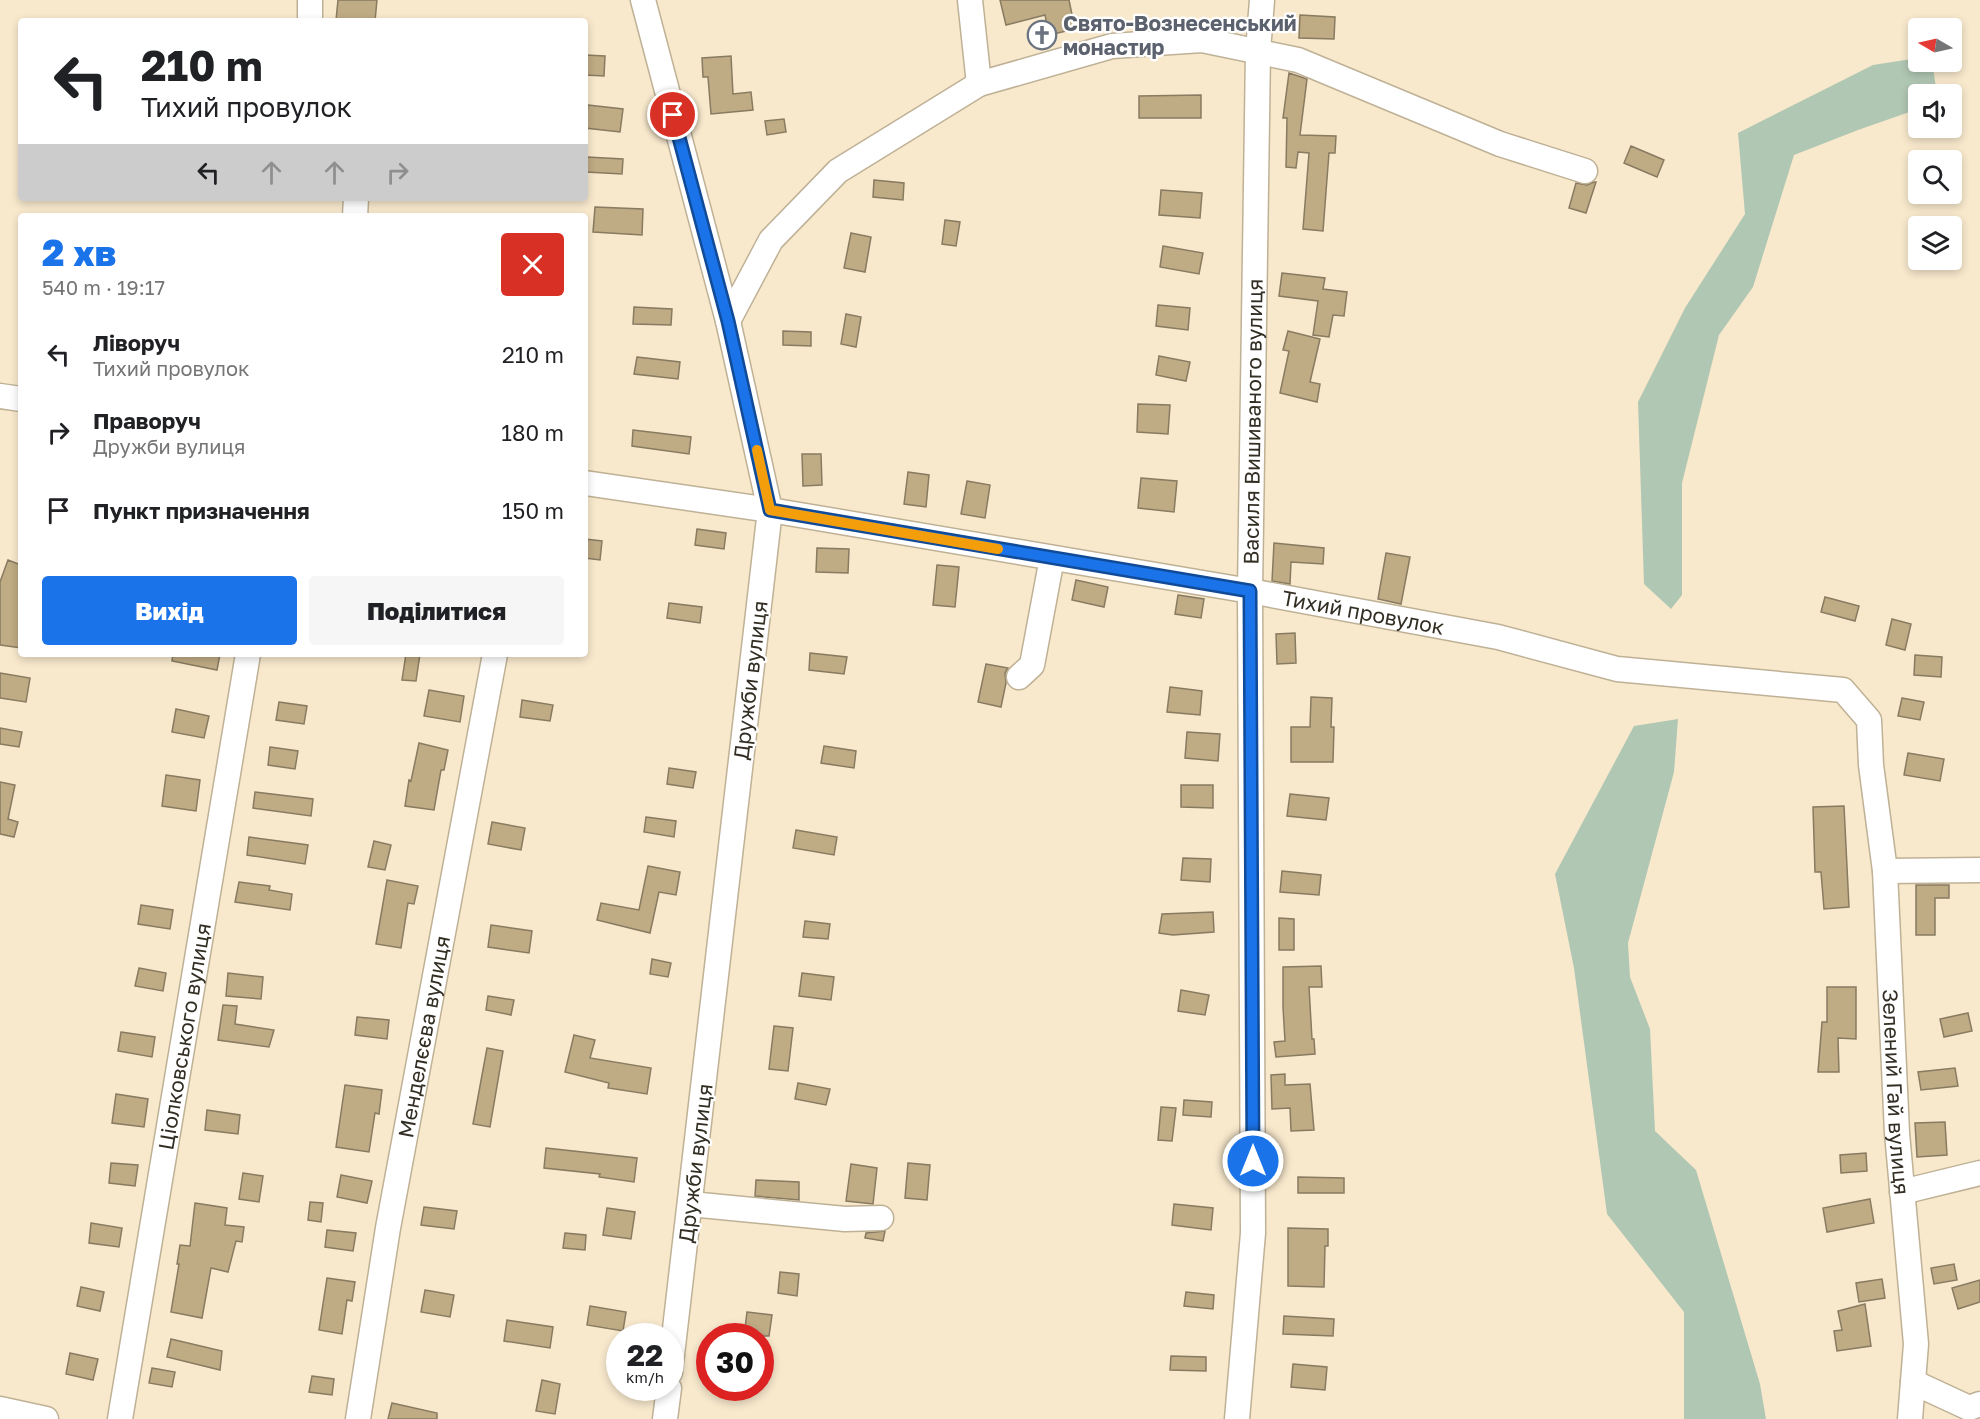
<!DOCTYPE html>
<html lang="uk">
<meta charset="utf-8">
<style>
:root{--surface:#fff;--page:#f6f6f6;--text:#202124;--muted:#757577;--accent:#1a73e8}
body{margin:0;font-family:"Golos Text",sans-serif;background:var(--page);color:var(--text);height:100vh;display:flex;flex-direction:column;font-size:22px;white-space:nowrap}
*{box-sizing:border-box;margin:0}
p{font-size:20px;color:var(--muted)}
.icon{flex:none;width:33px;height:33px;fill:none;stroke:currentColor;stroke-width:2;stroke-linecap:round;stroke-linejoin:round}
.map{position:relative;flex:1;overflow:hidden}
.details{position:absolute;left:18px;top:213px;width:570px;height:444px;display:flex;flex-direction:column;background:var(--surface);border-radius:6px;box-shadow:0 3px 9px #0003}
.details>*{flex:none}
.guide{position:absolute;left:18px;top:18px;width:570px;height:183px;border-radius:6px;box-shadow:0 3px 9px #0003;background:#fff;color:var(--text);overflow:hidden}
.needle{width:39px;rotate:279deg}
.fabs{position:absolute;left:1908px;top:18px;display:grid;gap:12px}
.fabs a{display:grid;place-items:center;width:54px;height:54px;border-radius:6px;background:var(--surface);box-shadow:0 3px 9px #0003;font-size:30px}
.speed{position:absolute;left:606px;top:1323px;display:flex;gap:12px;font-size:30px;font-weight:700;text-align:center}
.speed>*{display:grid;place-content:center;width:78px;height:78px;border-radius:50%;background:var(--surface);box-shadow:0 3px 9px #0003;line-height:1}
.speed small{font-size:15px;font-weight:400}
.speed .limit{border:9px solid #d22;background:#fff;color:#111}
.pin{position:absolute;display:grid;place-items:center;width:51px;height:51px;color:#fff;margin:-26px;border:3px solid #fff;border-radius:50%;box-shadow:0 2px 6px #0007}
.me{position:absolute;width:66px;margin:-33px;rotate:0deg;stroke-linejoin:round;filter:drop-shadow(0 0 4px #0008)}
.turn{display:flex;align-items:center;gap:21px;height:126px;padding:0 24px;font-size:27px}
.turn .icon{width:78px;height:78px;stroke-width:2.5}
.turn b{display:block;font-size:42px;line-height:51px}
.lanes{display:flex;align-items:center;height:57px;padding:0 24px;background:#0003;justify-content:center;gap:30px;direction:ltr}
.lanes .off{opacity:.35}
.round{display:grid;place-items:center;flex:none;width:63px;height:63px;border-radius:6px;background:var(--page)}
.headline{display:flex;align-items:center;justify-content:space-between;height:102px;padding:0 24px}
h1{font-size:36px;font-weight:800;line-height:45px;color:var(--accent)}
.primary-button{display:flex;gap:12px;margin-top:auto;padding:12px 24px}
.primary-button a{flex:1;height:69px;border-radius:6px;background:var(--accent);color:#fff;font-size:24px;font-weight:800;line-height:69px;text-align:center}
.primary-button a+a{background:var(--page);color:var(--text)}
ul{padding:0;list-style:none}
li{display:flex;align-items:center;gap:18px;height:78px;padding:0 24px}
li div{flex:1}
li b{display:block;font-size:22px}
li em{font-style:normal}
.map>svg:first-child{display:block}
.green{fill:#b0c7b3}
.building{fill:#bfab84;stroke:#887b61;stroke-width:1.5}
.lines{fill:none;stroke-linecap:round;stroke-linejoin:round}
.minor-casing{stroke:#bfb196;stroke-width:27}
.minor{stroke:#fff;stroke-width:24}
.route-casing{stroke:#114b97;stroke-width:15}
.route{stroke:#1a73e8;stroke-width:10}
.slow{stroke:#f59e0b;stroke-width:10}
.labels{text-anchor:middle;dominant-baseline:central;stroke-width:4.5;stroke-linejoin:round;paint-order:stroke}
.worship-label{font-size:21px;font-weight:bold;fill:#5b616d;stroke:#fff;text-anchor:start}
.street-label{font-size:21px;fill:#332e23;stroke:#fff}
</style>
<div class="map">
<svg width="1980" height="1419" viewBox="0 0 1980 1419">
<rect width="100%" height="100%" fill="#f8e9cd"/>
<path class="green" d="M1918 58V62H1932L1937 94H1918V109L1858 130 1794 155 1753 287 1719 335 1682 483V595L1671 609 1644 584 1638 402 1685 308 1745 214 1738 133 1873 65Z
M1678 719 1674 772 1628 943 1630 977 1650 1029 1655 1131 1696 1170 1760 1384 1766 1419H1684V1312L1607 1214 1574 968 1555 874 1634 726Z"/>
<path class="building" d="M338 0H377L375 21 336 20Z
M1000 0H1069L1075 29 1049 35 1045 15 1006 25Z
M1300 15 1335 17 1334 39 1299 38Z
M585 55 605 56 604 76 585 75Z
M731 56 733 94 751 92 753 110 711 114 708 77H703L702 58Z
M1289 73 1307 79 1300 135 1336 136 1335 153H1329L1323 231 1303 229 1309 153 1298 152 1296 168 1286 167 1287 118H1283Z
M1201 95V118H1139V96Z
M588 105 623 109 620 132 585 128Z
M784 119 786 132 767 135 765 121Z
M1631 146 1664 160 1657 177 1624 163Z
M587 157 623 159 622 174 586 172Z
M874 180 904 183 903 200 873 197Z
M1594 182H1596L1586 213 1569 208 1576 183 1587 185Z
M1161 190 1202 193 1200 218 1159 215Z
M595 207 643 209 642 235 593 232Z
M945 220 960 222 956 246 942 244Z
M851 233 871 237 865 272 844 268Z
M1163 246 1203 253 1199 274 1160 267Z
M1282 273 1325 278 1323 289 1347 292 1344 316 1333 315 1329 337 1313 335 1318 301 1279 296Z
M1158 305 1190 308 1188 330 1156 326Z
M634 307 672 309 671 325 633 324Z
M846 314 861 317 856 347 841 344Z
M783 331 811 332V346L783 345Z
M1288 331 1320 339 1310 382 1320 384 1317 402 1280 393 1289 351 1283 350Z
M1159 356 1190 362 1186 381 1156 375Z
M637 357 680 362 678 379 634 374Z
M1138 404 1170 405 1168 434 1137 432Z
M633 430 691 437 689 454 632 446Z
M802 454H821L822 485 803 486Z
M908 472 929 475 926 507 904 504Z
M1141 478 1177 481 1174 512 1138 508Z
M967 481 990 485 985 518 961 514Z
M697 529 726 533 724 549 695 545Z
M585 539 602 541 600 560 585 558Z
M1274 543 1324 548 1323 564 1291 562 1290 584 1272 581Z
M817 548 849 549 848 573 816 572Z
M1386 553 1410 557 1401 604 1378 599Z
M8 560 21 565V648L0 645V582Z
M937 565 959 567 955 607 933 605Z
M1076 580 1108 587 1104 607 1072 600Z
M1178 595 1204 599 1201 618 1175 614Z
M1825 597 1859 606 1855 621 1821 612Z
M669 603 702 607 700 623 667 618Z
M1892 619 1911 624 1905 650 1886 645Z
M1295 633 1296 663 1277 664 1276 634Z
M810 653 847 657 844 674 809 670Z
M173 654H220L217 670 172 661Z
M406 654H420L416 681 402 680Z
M1915 655 1942 657 1941 677 1914 675Z
M986 664 1008 668 1005 673 1006 683 1001 707 978 702Z
M0 673 30 678 26 702 0 698Z
M1170 687 1202 691 1200 715 1167 712Z
M429 690 464 696 460 722 424 716Z
M1311 697 1332 698 1331 727H1334L1333 762H1291V727H1310Z
M1902 698 1924 702 1920 720 1898 716Z
M522 700 553 705 550 721 520 717Z
M279 702 307 706 304 724 276 720Z
M176 709 209 716 204 738 172 732Z
M0 728 22 732 19 747 0 744Z
M1187 732 1220 734 1218 761 1185 758Z
M419 743 448 750 444 770H441L434 810 405 806 409 780 411 781Z
M824 746 856 751 854 768 821 763Z
M270 747 298 751 295 769 268 765Z
M1908 753 1944 759 1940 781 1904 775Z
M669 768 696 772 693 788 667 784Z
M166 775 200 780 196 811 162 806Z
M0 782 15 785 8 819 18 822 14 837 0 834Z
M1181 785H1213V808L1181 807Z
M255 792 313 799 311 816 253 808Z
M1290 794 1329 798 1326 820 1287 816Z
M1844 806 1849 907 1824 909 1821 872H1815L1813 807Z
M646 817 676 821 674 837 644 832Z
M492 822 525 828 521 850 488 844Z
M796 830 837 837 834 855 793 848Z
M249 837 308 845 305 864 247 855Z
M374 841 391 845 385 870 368 867Z
M1183 858 1211 859 1210 882 1181 880Z
M648 866 680 872 676 895 659 892 650 933 597 920 601 903 639 910Z
M1282 871 1321 875 1319 895 1280 892Z
M387 880 418 886 414 904 408 903 401 948 376 944Z
M239 882 270 886 269 890 292 894 290 910 235 902Z
M1916 885H1949V898H1935V935H1916Z
M141 905 173 910 170 929 138 924Z
M1213 912 1214 932 1173 935 1159 933 1162 914Z
M1279 918 1294 919V950H1279Z
M805 921 830 924 828 939 803 937Z
M491 925 532 931 529 953 488 947Z
M652 959 671 963 668 977 650 974Z
M1321 966 1322 987H1309L1312 1039H1314L1315 1054 1276 1057 1274 1042 1285 1041 1283 1007V967Z
M139 968 166 973 163 991 135 986Z
M228 973 263 977 261 999 226 996Z
M802 973 834 977 831 1000 799 996Z
M1827 987H1856V1039L1838 1038 1839 1072H1818L1822 1022H1827Z
M1181 990 1209 995 1205 1015 1178 1011Z
M488 996 514 1000 511 1015 486 1010Z
M223 1005 237 1006 235 1024 274 1030 269 1047 218 1040Z
M1968 1013 1972 1031 1944 1037 1940 1019Z
M357 1017 389 1020 387 1039 355 1035Z
M774 1026 793 1028 788 1071 769 1069Z
M121 1032 155 1037 152 1057 118 1051Z
M574 1035 595 1040 590 1058 651 1068 647 1094 608 1088 609 1083 565 1072Z
M487 1048 503 1051 490 1127 473 1124Z
M1955 1068 1958 1086 1921 1090 1918 1072Z
M1285 1074V1085L1310 1084 1314 1130 1291 1131 1290 1108 1272 1109 1271 1075Z
M798 1083 830 1089 826 1105 795 1099Z
M345 1085 382 1090 379 1114 375 1113 369 1152 336 1147Z
M116 1094 148 1099 144 1127 112 1123Z
M1184 1100 1212 1102 1211 1117 1183 1115Z
M1161 1107 1176 1108 1172 1141 1158 1140Z
M207 1110 240 1115 238 1134 205 1130Z
M1945 1122 1947 1155 1917 1157 1915 1123Z
M546 1148 637 1158 634 1182 599 1177 600 1174 544 1168Z
M1866 1153 1867 1171 1841 1173 1840 1155Z
M111 1163 138 1165 135 1186 109 1183Z
M908 1163 930 1165 927 1200 905 1198Z
M851 1164 877 1168 873 1204 846 1201Z
M243 1173 263 1176 259 1202 239 1199Z
M341 1175 372 1181 367 1203 337 1197Z
M1298 1177 1344 1178V1193H1298Z
M756 1180 799 1182V1200L755 1196Z
M1870 1199 1874 1223 1827 1232 1823 1208Z
M310 1202 323 1203 321 1222 308 1220Z
M195 1203 227 1208 225 1225 244 1227 242 1242 236 1241 228 1272 211 1268 202 1318 171 1312 179 1264H177L180 1245 190 1246Z
M1174 1204 1213 1208 1211 1230 1172 1225Z
M424 1207 457 1211 454 1229 421 1225Z
M607 1208 635 1212 631 1239 603 1235Z
M91 1223 122 1228 119 1247 89 1243Z
M1288 1228 1328 1229V1246H1325L1324 1287 1288 1286Z
M327 1230 356 1233 353 1251 325 1247Z
M885 1231 883 1241 865 1238 866 1233Z
M565 1233 586 1235 585 1250 563 1248Z
M1954 1264 1957 1280 1934 1284 1931 1268Z
M780 1272 799 1274 797 1296 778 1293Z
M327 1278 355 1282 352 1301 347 1300 342 1334 319 1330Z
M1882 1279 1885 1298 1859 1302 1856 1283Z
M1980 1280V1302L1958 1309 1952 1288Z
M81 1287 104 1292 100 1311 77 1306Z
M425 1290 454 1295 450 1317 421 1312Z
M1186 1292 1214 1295 1213 1309 1184 1306Z
M1865 1304 1871 1346 1837 1351 1834 1331 1842 1330 1838 1311Z
M590 1306 626 1312 623 1331 587 1325Z
M747 1312 772 1315 769 1336H744Z
M1284 1316 1334 1319 1333 1336 1283 1334Z
M507 1320 553 1327 550 1348 504 1341Z
M171 1339 222 1351 220 1370 167 1357Z
M70 1353 98 1359 93 1380 66 1374Z
M1171 1356 1206 1357V1371L1170 1370Z
M1293 1364 1327 1367 1325 1390 1291 1387Z
M152 1368 175 1372 172 1387 149 1383Z
M312 1376 334 1379 332 1395 309 1392Z
M542 1380 560 1384 555 1414 536 1411Z
M392 1403 437 1413V1419H388Z"/>
<g class="lines">
<g class="minor-casing">
<g id="minor">
<path d="M643 0 728 321 770 510 670 1372"/>
<path d="M970 0 979 84"/>
<path d="M310 21V0"/>
<path d="M355 216 356 198"/>
<path d="M728 321 771 240 838 171 979 84 1112 46 1202 40 1298 60 1500 144 1585 171"/>
<path d="M0 396 21 399"/>
<path id="s1" d="M585 483 770 510 1250 591 1498 637 1617 669 1843 690 1869 720 1871 765 1885 871 1897 1133 1916 1344 1910 1419"/>
<path d="M1019 677 1032 665 1052 558"/>
<path d="M1885 871 1980 870"/>
<path d="M1902 1192 1980 1173"/>
<path d="M690 1204 845 1219 881 1218"/>
<path d="M1913 1382 1969 1408 1980 1404"/>
<path d="M0 1409 46 1419"/>
<path id="s2" d="M120 1419 248 654"/>
<path id="s3" d="M358 1419 388 1228 495 654"/>
<path d="M665 1419 669 1388"/>
<path id="s4" d="M1237 1419 1253 1233 1250 591 1258 51 1262 0"/>
</g>
</g>
<use href="#minor" class="minor"/>
</g>
<g class="lines">
<g class="route-casing">
<path id="route" d="M673 115 728 321 770 510 1250 591 1253 1161"/>
</g>
<use href="#route" class="route"/>
<path class="slow" d="M757 450 770 510 998 549"/>
</g>
<defs>
<g id="church-ring" transform="scale(1.5)"><circle r="9.5" fill="#fff" stroke="#6b7280" stroke-width="1.5"/><path d="M-1.2-6h2.4v3.5h3.3v2.4h-3.3V6h-2.4V-.1h-3.3v-2.4h3.3Z" fill="#6b7280"/></g>
</defs>
<g fill-rule="evenodd">
<use href="#church-ring" x="1042" y="35"/>
</g>
<g class="labels">
<g class="worship-label">
<text x="1063" y="23">Cвято-Вознесенський<tspan x="1063" dy="24">монастир</tspan></text>
</g>
<g class="street-label">
<text stroke="none"><textPath href="#s4" startOffset="998">Василя Вишиваного вулиця</textPath></text>
<text stroke="none"><textPath href="#s1" startOffset="789">Тихий провулок</textPath></text>
<text transform="translate(750 680) rotate(-83)">Дружби вулиця</text>
<text stroke="none"><textPath href="#s2" startOffset="388">Ціолковського вулиця</textPath></text>
<text stroke="none"><textPath href="#s3" startOffset="388">Менделєєва вулиця</textPath></text>
<text stroke="none"><textPath href="#s1" startOffset="1689">Зелений Гай вулиця</textPath></text>
<text transform="translate(695 1163) rotate(-83)">Дружби вулиця</text>
</g>
</g>
</svg>
<div class="fabs">
<a><svg class="needle" viewBox="-14 -14 28 28"><path d="M0-13l5 13h-10z" fill="#e53935"/><path d="M0 13l5-13h-10z" fill="#757577"/></svg></a>
<a><svg class="icon" aria-label="sound" viewBox="0 0 24 24"><path d="M4 9h4l5-4v14l-5-4H4zM17 9q2 3 0 6"/></svg></a>
<a><svg class="icon" aria-label="search" viewBox="0 0 24 24"><circle cx="10" cy="10" r="6"/><path d="M15 15l6 6"/></svg></a>
<a><svg class="icon" aria-label="layers" viewBox="0 0 24 24"><path d="M12 4l9 5-9 5-9-5zM3 14l9 5 9-5"/></svg></a>
</div>
<div class="speed"><div>22<small>km/h</small></div><div class="limit">30</div></div>
<div class="pin" style="left:673px;top:115px;background:#d93025"><svg class="icon" aria-label="arrive" viewBox="0 0 24 24"><path d="M6 21V4h12l-3 4 3 4H6"/></svg></div>
<svg class="me" style="left:1253px;top:1161px" viewBox="-20 -20 40 40"><circle r="17" fill="#1a73e8" stroke="#fff" stroke-width="3"/><path d="M0-11L8 9 0 5-8 9z" fill="#fff"/></svg>
<div class="guide">
<div class="turn"><svg class="icon" aria-label="left" viewBox="0 0 24 24"><path d="M17 20v-9H6M10 6l-5 5 5 5"/></svg><div><b>210 m</b>Тихий провулок</div></div>
<div class="lanes"><svg class="icon" aria-label="left" viewBox="0 0 24 24"><path d="M17 20v-9H6M10 6l-5 5 5 5"/></svg><svg class="icon off" aria-label="ahead" viewBox="0 0 24 24"><path d="M12 20V5M6 11l6-6 6 6"/></svg><svg class="icon off" aria-label="ahead" viewBox="0 0 24 24"><path d="M12 20V5M6 11l6-6 6 6"/></svg><svg class="icon off" aria-label="right" viewBox="0 0 24 24"><path d="M7 20v-9h11M14 6l5 5-5 5"/></svg></div>
</div>
<section class="details">
<div class="headline"><div><h1>2 хв</h1><p>540 m · 19:17</p></div><a class="round" style="background:#d93025;color:#fff"><svg class="icon" aria-label="close" viewBox="0 0 24 24"><path d="M6 6l12 12M18 6L6 18"/></svg></a></div>
<ul>
<li><svg class="icon" aria-label="left" viewBox="0 0 24 24"><path d="M17 20v-9H6M10 6l-5 5 5 5"/></svg><div><b>Ліворуч</b><p>Тихий провулок</p></div><em>210 m</em></li>
<li><svg class="icon" aria-label="right" viewBox="0 0 24 24"><path d="M7 20v-9h11M14 6l5 5-5 5"/></svg><div><b>Праворуч</b><p>Дружби вулиця</p></div><em>180 m</em></li>
<li><svg class="icon" aria-label="arrive" viewBox="0 0 24 24"><path d="M6 21V4h12l-3 4 3 4H6"/></svg><div><b>Пункт призначення</b></div><em>150 m</em></li>
</ul>
<div class="primary-button"><a>Вихід</a><a>Поділитися</a></div>
</section>
</div>
